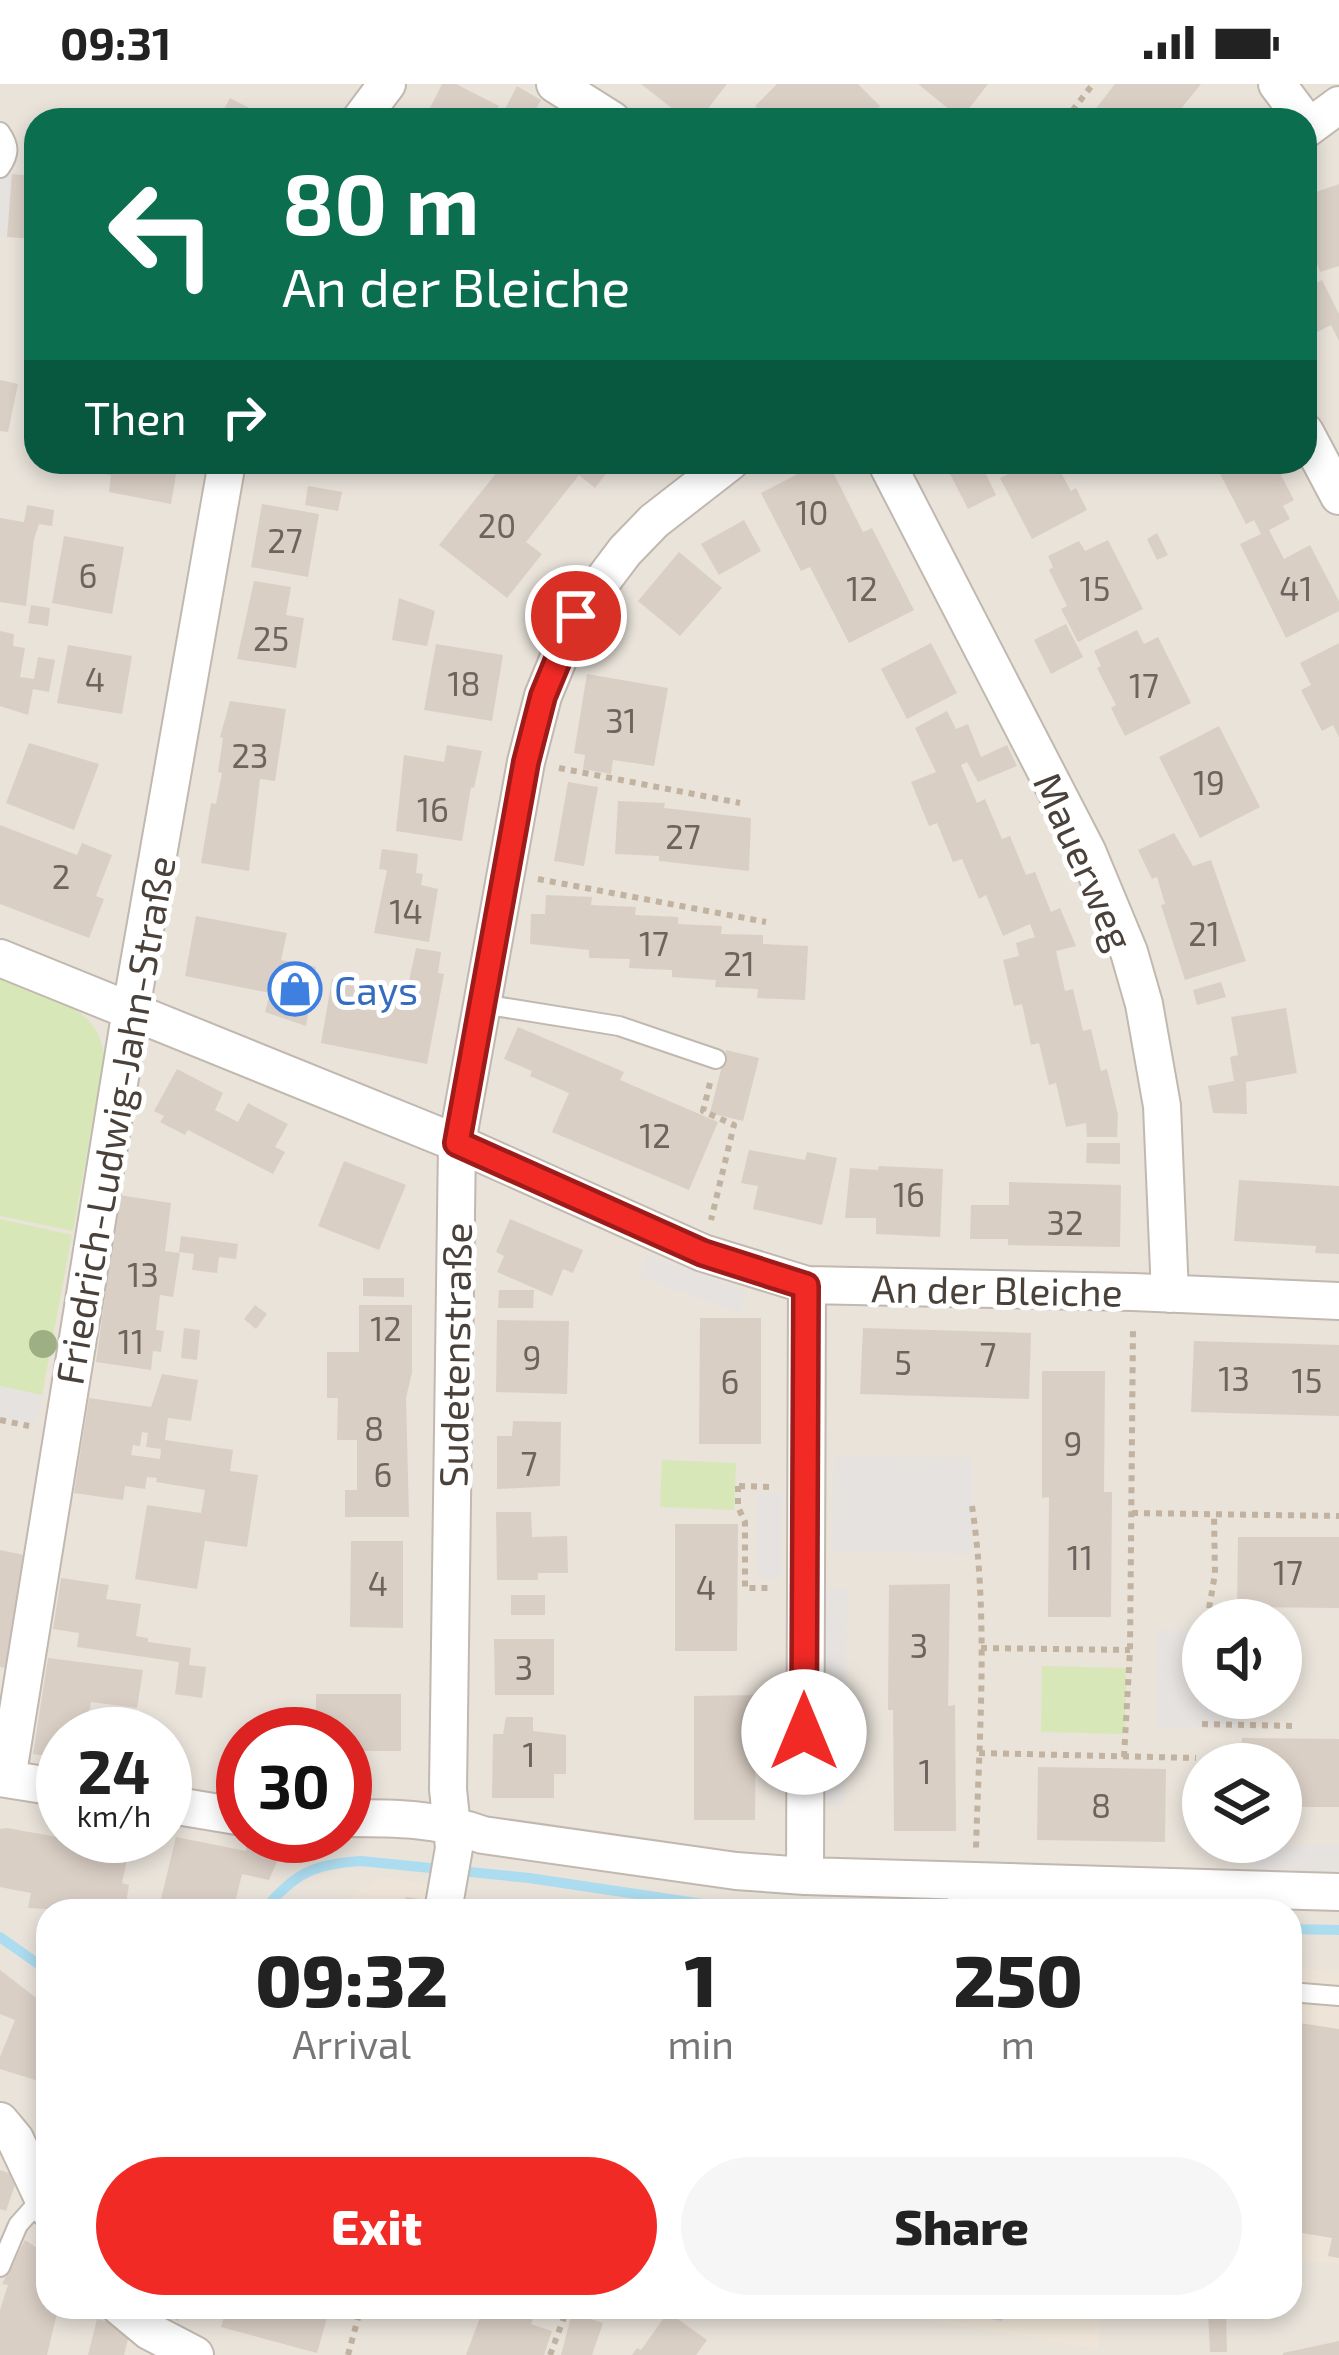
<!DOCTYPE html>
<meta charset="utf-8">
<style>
:root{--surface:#fff;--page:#f6f6f6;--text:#222;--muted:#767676;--accent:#f22a26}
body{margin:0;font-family:"Exo 2",sans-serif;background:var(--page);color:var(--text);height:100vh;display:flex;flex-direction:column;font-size:45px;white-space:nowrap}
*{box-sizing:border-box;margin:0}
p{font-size:39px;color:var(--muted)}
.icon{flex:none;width:66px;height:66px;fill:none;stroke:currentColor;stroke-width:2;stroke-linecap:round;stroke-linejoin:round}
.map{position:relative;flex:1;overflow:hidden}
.details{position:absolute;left:36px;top:1815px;width:1266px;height:420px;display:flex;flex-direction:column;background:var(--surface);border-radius:36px;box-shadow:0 6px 18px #0003}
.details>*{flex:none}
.hud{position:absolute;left:24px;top:24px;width:1293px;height:366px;border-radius:36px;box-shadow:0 6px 18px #0003;background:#0b6e4f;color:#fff;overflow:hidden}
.controls{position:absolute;left:1182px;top:1515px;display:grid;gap:24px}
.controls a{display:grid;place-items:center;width:120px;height:120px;border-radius:50%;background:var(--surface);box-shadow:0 6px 18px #0003;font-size:60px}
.speed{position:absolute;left:36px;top:1623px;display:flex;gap:24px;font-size:60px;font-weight:700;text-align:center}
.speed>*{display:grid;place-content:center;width:156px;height:156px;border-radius:50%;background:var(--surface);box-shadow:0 6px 18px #0003;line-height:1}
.speed small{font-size:30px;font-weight:400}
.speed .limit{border:18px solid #d22;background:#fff;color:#111}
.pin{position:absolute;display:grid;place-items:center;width:102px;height:102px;color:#fff;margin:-51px;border:6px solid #fff;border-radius:50%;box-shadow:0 3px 12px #0007}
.me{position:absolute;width:132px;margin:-66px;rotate:0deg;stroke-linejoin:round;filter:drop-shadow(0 0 9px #0008)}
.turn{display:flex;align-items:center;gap:42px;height:252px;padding:0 60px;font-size:54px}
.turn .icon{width:156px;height:156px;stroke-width:2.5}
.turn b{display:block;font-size:84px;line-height:102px}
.then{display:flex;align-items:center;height:114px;padding:0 60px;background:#0003;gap:24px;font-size:45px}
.eta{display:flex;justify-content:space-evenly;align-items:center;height:204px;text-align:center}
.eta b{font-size:72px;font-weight:800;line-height:84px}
.button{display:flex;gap:24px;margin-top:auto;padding:24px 60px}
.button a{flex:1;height:138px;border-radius:72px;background:var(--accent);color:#fff;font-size:48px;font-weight:800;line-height:138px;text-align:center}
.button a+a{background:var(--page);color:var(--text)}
.status{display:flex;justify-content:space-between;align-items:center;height:84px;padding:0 60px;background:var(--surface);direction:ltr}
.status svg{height:33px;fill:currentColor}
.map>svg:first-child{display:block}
.residential{fill:#e9e3da;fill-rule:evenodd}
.education{fill:#eee4d7}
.green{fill:#d8e7b7}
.parking{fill:#e5e2e0}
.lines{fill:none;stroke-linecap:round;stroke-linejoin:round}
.stream{stroke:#acdcef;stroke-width:10}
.building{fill:#dacfc5;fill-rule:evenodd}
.lane-casing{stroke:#c1b8af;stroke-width:22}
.street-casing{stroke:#c1b8af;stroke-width:40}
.path{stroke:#c2b2a0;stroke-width:6;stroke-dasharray:6 6;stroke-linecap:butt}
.lane{stroke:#fff;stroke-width:18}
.street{stroke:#fff;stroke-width:36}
.tree{fill:#9db084}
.route-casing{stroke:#9d1b19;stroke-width:30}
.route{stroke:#f22a26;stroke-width:21}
.labels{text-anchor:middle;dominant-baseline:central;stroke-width:10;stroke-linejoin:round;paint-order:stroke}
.number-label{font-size:33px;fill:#6e645d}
.street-label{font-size:39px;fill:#4a413a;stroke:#fff}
.shop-label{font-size:39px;fill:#366cbe;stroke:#fff;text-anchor:start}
</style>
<div class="status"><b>09:31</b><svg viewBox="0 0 49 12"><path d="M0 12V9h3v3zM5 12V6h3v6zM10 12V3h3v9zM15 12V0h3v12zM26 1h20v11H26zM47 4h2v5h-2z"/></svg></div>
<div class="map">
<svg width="1339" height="2271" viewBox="0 0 1339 2271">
<rect width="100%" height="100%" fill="#f5f1ec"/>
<path class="residential" d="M0 0H1339V2271H0ZM36 36H1305V378H36ZM1203 1536H1281V1614H1203ZM63 1650H165V1752H63ZM243 1650H345V1752H243ZM1203 1680H1281V1758H1203ZM48 1827H1290V2223H48Z"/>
<path class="education" d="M381 1792 434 1801 430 1827H330Z
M1290 1883 1339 1888V2180L1290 2175Z
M846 2223H1157L1156 2233H1102L1098 2265Z"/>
<path class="green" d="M0 894C41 911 100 920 104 973L73 1147 0 1132Z
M0 1135 72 1151 42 1311 0 1302Z
M662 1376 736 1379 734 1426 660 1423Z
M1042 1582 1126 1584 1125 1650 1041 1648Z"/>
<path class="parking" d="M0 69 8 73 12 90 7 153H0Z
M647 1171 748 1208 740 1229 640 1193Z
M0 1302 42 1311 36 1340 0 1332Z
M834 1372 973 1374 972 1470 832 1468Z
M758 1410H782V1494H758Z
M824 1505H847L844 1721H821Z
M1158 1546 1203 1547V1614H1243V1644L1157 1643Z
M1256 1760 1339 1762V1787L1255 1786Z"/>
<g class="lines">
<path class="stream" d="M263 1827C294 1790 312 1780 361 1777L529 1794 750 1827
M1290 1845 1339 1846
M0 1853 48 1887"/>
</g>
<path class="building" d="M442 0H456L499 22 491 36H409L414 27 426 32Z
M641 0H727L699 36H687Z
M777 0H858L880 22 867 36H813L805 29 798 36H768L755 22Z
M918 0H988L961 35Z
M1115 0H1201L1172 36H1087Z
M517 2 541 16 530 36 505 25Z
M230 14 272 36H218Z
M12 90 36 92 35 155 7 153Z
M1339 100V182L1320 188 1305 142V112Z
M1322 196 1339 230V257L1331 241 1315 249 1305 228V204Z
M0 296 18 300 8 348 0 347Z
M82 378H178L171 420 109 408 111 391 81 386Z
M505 378H615L595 404 579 391 526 458 542 470 507 514 439 461Z
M821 378H828L863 448 872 444 914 526 849 559 810 483 801 487 761 409Z
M957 378H980L996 411 968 425 947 384Z
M1033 378H1055L1071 407 1076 404 1087 426 1032 455 1000 394Z
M1214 378H1274L1294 416 1283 422 1290 435 1269 446 1284 475 1310 461 1339 517V527L1286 554 1240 460 1261 450 1254 436 1246 440Z
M308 402 342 408 338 427 305 421Z
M262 420 319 430 308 493 251 483Z
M27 421 54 426 52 442 39 440 34 455 26 522 0 518V434L24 438Z
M744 436 761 467 719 491 701 460Z
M1157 449 1168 471 1157 476 1147 455Z
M64 452 124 463 112 530 52 519Z
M1108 456 1143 525 1078 558 1061 525 1067 522 1049 486 1053 483 1048 472 1079 457 1085 467Z
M679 468 722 504 680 552 638 517Z
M254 497 291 503 286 531 304 534 296 584 237 575Z
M399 514 435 527 427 562 392 556Z
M31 521 50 524 48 542 28 539Z
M1066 540 1083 573 1051 590 1034 556Z
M1137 546 1144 560 1158 553 1191 619 1125 652 1111 624 1116 621 1097 584 1101 582 1094 567Z
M0 547 14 550 13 562 25 564 20 593 34 595 38 573 55 576 49 608 33 605 28 631 0 622Z
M931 559 957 609 907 635 881 585Z
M1339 559V653L1333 641 1322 647 1301 606 1311 601 1300 579Z
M436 560 503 571 492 637 424 626Z
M68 561 132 572 122 630 57 619Z
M587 590 668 604 654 682 613 676 611 690 583 685 585 671 574 669Z
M230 617 286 625 275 697 260 695 249 787 201 779 211 719 216 720 222 689 218 688 223 654 220 653Z
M947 627 956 645 968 640 981 673 1007 661 1017 682 978 698 967 678 961 681 977 719 985 715 1002 755 1010 752 1026 791 1035 788 1051 828 1060 824 1076 862 1056 867 1065 907 1073 905 1083 947 1091 945 1101 987 1107 985 1118 1031 1117 1053H1087L1086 1039 1066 1043 1056 999 1049 1001 1039 959 1031 961 1022 920 1014 922 1003 876 1019 872 1016 859 1035 853 1030 840 1003 852 986 811 979 815 962 775 953 778 937 739 929 742 911 698 936 688 915 644Z
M1219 642 1260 723 1200 754 1159 673Z
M29 659 99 680 74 746 6 719Z
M447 661 482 667 474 704 471 703 462 757 396 747 404 671 444 678Z
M568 698 598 703 584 782 554 777Z
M618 717 665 719 664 724 751 734 749 787 659 777V772L615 770Z
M0 741 77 771 82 759 112 771 96 812 104 815 89 854 0 820Z
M1174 749 1193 782 1211 776 1246 877 1185 896 1161 821 1165 820 1157 793 1152 795 1138 766Z
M382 765 418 770 416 789 423 790 421 801 438 805 429 858 374 849 387 786 379 785Z
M546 811 592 813 591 821 636 823 635 831 678 833V840L722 842 721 850 763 851V860L808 862 805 916 757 914 758 905 715 903 716 896 672 893V886L629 884 630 875 589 874V866L530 860 531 830H545Z
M196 832 287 849 281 876 316 883 306 942 265 928 270 909 185 892Z
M416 864 441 868 438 889 444 890 427 980 321 959 332 895 407 907Z
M1221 898 1226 913 1197 921 1193 906Z
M1286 924 1297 989 1246 998 1247 1030 1213 1029 1208 1002 1234 997 1230 973 1238 971 1231 933Z
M518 943 624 988 620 996 718 1038 689 1106 552 1048 569 1009 530 992 532 987 504 975Z
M726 966 759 974 743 1037 710 1029Z
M177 985 223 1009 215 1026 238 1038 248 1019 288 1040 275 1063 285 1068 273 1090 188 1046 185 1051 160 1038 164 1032 154 1027Z
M1087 1059H1120V1080L1086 1079Z
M749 1066 805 1076 807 1068 837 1074 822 1141 753 1125 758 1102 741 1099Z
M344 1077 406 1101 379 1166 318 1142Z
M879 1082 943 1085 940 1153 876 1150V1134H845L850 1084 878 1086Z
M1239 1096 1339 1102V1170L1315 1169 1316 1162 1234 1157Z
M1009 1098 1121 1101 1120 1163 1008 1161V1155H970L971 1121H1009Z
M119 1111 171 1119 165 1167 180 1169 173 1213 160 1211 156 1246 164 1247 161 1268 153 1267 151 1286 96 1278Z
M510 1135 583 1166 573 1189 563 1185 552 1212 497 1188 504 1172 496 1168Z
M181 1152 238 1160 236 1175 219 1173 217 1189 192 1186 194 1170 179 1168Z
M363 1194H404V1213L363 1212Z
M499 1206H534L533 1224H498Z
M255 1221 267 1230 256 1245 244 1235Z
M359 1221H412V1288L406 1314 409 1433H345V1406H357V1356H337L338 1314H327V1268H359Z
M700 1234H761V1360H699Z
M497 1236 569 1237 567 1310 496 1308Z
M184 1244 200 1246 197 1276 181 1274Z
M863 1244 1031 1249 1029 1315 860 1310Z
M1194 1257 1339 1261V1332L1191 1328Z
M1042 1287H1105L1104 1408H1112L1111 1533H1048L1049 1413 1042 1414Z
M162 1290 198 1296 191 1337 168 1334 165 1356 233 1366 230 1387 258 1391 247 1463 205 1457 197 1505 135 1495 147 1421 201 1429 205 1406 156 1398 157 1394 147 1393 145 1405 125 1402 123 1416 74 1409 89 1314 151 1323ZM142 1348 148 1349 146 1363 161 1365 160 1375 131 1371 133 1361 140 1362Z
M513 1337 561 1338 560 1402 497 1405V1352H512Z
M496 1428H531L532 1453 567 1452 568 1489H538V1496H497Z
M675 1440H738L737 1567H675Z
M1238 1453H1339V1524L1237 1523Z
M351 1457H403V1544L350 1543Z
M0 1466 24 1471 5 1584 0 1583Z
M61 1494 109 1501 106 1515 141 1520 136 1552 148 1554V1558L191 1564 189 1581 206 1583 202 1614 175 1610 179 1578 77 1563 79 1549 53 1545Z
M950 1500 948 1622 955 1621 956 1747H894L893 1626H888L889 1501Z
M511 1511H545V1531H511Z
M494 1555H554V1611H495Z
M48 1574 143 1586 137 1624 91 1618 87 1644 93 1645 92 1650H63V1674L33 1670Z
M316 1610H401V1667H345V1650H316Z
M756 1611 755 1736H694V1612Z
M506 1633H533V1647L566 1651V1690H554V1714H492L493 1650H503Z
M119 1634 155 1640 154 1650H117Z
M1242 1654 1339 1655V1723H1281V1680H1241Z
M1038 1683 1166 1685 1165 1758 1037 1756Z
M7 1744 129 1766 122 1799 129 1801 126 1819 118 1825 83 1818 81 1827 28 1824 31 1809 0 1803V1745Z
M176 1753 246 1767 249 1754 285 1759 269 1796 242 1790 233 1827H226L161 1815Z
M406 1813 420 1815 421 1827H400Z
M0 1886 48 1923V2000L0 1985V1973L15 1936 0 1930Z
M1293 1938 1339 1945V2174L1328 2172 1332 2154 1290 2147Z
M0 2086 18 2092 6 2127 0 2125Z
M25 2156 48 2171V2223H77L66 2234 58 2225 47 2271H0V2226L8 2201 2 2200Z
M153 2223H186L178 2237Z
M227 2223H330L317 2269 221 2243Z
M377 2223H406L403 2232Z
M484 2223 514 2233 517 2225 534 2231 531 2240 552 2247 544 2271H466Z
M976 2223H1004L1002 2237 974 2232Z
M668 2228 707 2256 696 2271H632L637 2264 641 2266Z
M1226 2228 1227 2268H1210L1208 2229Z
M572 2229 603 2239 592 2271H561Z
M97 2235 131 2243 124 2271H88Z
M1339 2257V2271H1283V2269Z"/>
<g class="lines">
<g class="lane-casing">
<path id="lane" d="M0 48C10 62 10 70 0 84
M482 920 619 942 716 975
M956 1827 959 1798
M1290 1908 1339 1912
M0 2183 18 2141 42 2114"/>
</g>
<g class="street-casing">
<path id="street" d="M555 0 612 36
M1277 0 1304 36
M360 36 387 0
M1305 46 1339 21
M1305 348 1339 412
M886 378 1087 767 1129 868 1144 920 1162 1022 1170 1210
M0 874 457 1059 703 1169 807 1201 1133 1208 1339 1217
M0 1694 63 1704
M7 1695 131 925 227 378
M165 1720 243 1733
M345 1734C393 1734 437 1734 483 1751L736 1787 805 1792 1339 1808
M805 1792 807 1201
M443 1827 454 1764 448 1705 457 1059 526 678 543 612 576 532 625 467 654 437 730 378
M0 2037 15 2055 48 2125
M120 2223 149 2247 195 2271"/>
</g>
<path class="path" d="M1065 36 1093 0
M559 684 740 719
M538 795 766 838
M710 999 703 1027 734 1041 711 1136
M0 1336 29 1342
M738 1402V1423L745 1438V1504H770
M739 1402 773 1403
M972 1422C989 1534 979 1652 976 1765
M1132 1429 1339 1432
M1207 1536 1215 1490 1214 1431
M981 1564 1130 1566
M1202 1640 1297 1642
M979 1669 1196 1674
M1124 1673 1130 1566 1133 1242
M1290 1945H1291
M348 2271 361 2223
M550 2271 568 2223"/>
<use href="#lane" class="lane"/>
<use href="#street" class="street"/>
</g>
<circle class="tree" cx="43" cy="1260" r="14"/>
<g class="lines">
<g class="route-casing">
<path id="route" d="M576 532 543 612 526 678 457 1059 703 1169 806 1202 804 1648"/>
</g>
<use href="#route" class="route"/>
</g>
<defs>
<g id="shop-ring" transform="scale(2.7)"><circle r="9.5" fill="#fff" stroke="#3f7fe0" stroke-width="1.5"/><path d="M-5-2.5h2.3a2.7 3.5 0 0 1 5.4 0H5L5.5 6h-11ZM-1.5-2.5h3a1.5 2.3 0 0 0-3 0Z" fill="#3f7fe0"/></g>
</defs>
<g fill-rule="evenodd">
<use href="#shop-ring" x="295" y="905"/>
</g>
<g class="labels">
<g class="number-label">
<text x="812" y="428">10</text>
<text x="497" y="441">20</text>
<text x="285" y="456">27</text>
<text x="88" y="491">6</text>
<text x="862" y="504">12</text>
<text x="1095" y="504">15</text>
<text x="1296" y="504">41</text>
<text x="271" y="554">25</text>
<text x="95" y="595">4</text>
<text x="464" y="599">18</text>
<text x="1144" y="601">17</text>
<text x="621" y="636">31</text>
<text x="250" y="671">23</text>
<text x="1209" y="698">19</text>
<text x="433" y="725">16</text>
<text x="683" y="752">27</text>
<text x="61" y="792">2</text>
<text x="406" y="827">14</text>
<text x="1204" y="849">21</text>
<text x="654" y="859">17</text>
<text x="739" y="879">21</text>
<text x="655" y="1051">12</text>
<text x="909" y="1110">16</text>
<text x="1065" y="1138">32</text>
<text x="143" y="1190">13</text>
<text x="386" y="1244">12</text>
<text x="131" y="1257">11</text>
<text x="988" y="1270">7</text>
<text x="532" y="1273">9</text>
<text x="903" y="1278">5</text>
<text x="1234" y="1294">13</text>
<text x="1307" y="1296">15</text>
<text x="730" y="1297">6</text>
<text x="374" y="1344">8</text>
<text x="1073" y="1359">9</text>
<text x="529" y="1379">7</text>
<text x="383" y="1390">6</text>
<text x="1080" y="1473">11</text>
<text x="1288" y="1488">17</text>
<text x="378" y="1499">4</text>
<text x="706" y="1503">4</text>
<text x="919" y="1561">3</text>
<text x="524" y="1583">3</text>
<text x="529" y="1670">1</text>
<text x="925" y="1687">1</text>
<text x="1101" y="1721">8</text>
</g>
<g class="street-label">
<text transform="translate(1085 777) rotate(66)">Mauerweg</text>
<text transform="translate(114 1036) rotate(-80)">Friedrich-Ludwig-Jahn-Straße</text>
<text transform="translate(997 1205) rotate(1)">An der Bleiche</text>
<text transform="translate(454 1271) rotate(-89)">Sudetenstraße</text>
</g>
<g class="shop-label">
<text x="334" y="905">Cays</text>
</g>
</g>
</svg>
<div class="controls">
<a><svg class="icon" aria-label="sound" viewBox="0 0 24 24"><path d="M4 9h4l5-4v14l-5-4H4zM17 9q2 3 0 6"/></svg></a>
<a><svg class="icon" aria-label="layers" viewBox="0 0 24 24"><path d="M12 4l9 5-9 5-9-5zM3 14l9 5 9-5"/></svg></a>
</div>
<div class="speed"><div>24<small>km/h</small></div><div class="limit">30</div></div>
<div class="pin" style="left:576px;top:532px;background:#d93025"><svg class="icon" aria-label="arrive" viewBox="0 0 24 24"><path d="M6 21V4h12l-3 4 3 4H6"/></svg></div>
<svg class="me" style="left:804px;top:1648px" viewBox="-20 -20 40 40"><circle r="19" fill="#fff"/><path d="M0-13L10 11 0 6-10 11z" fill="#f22a26"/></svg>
<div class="hud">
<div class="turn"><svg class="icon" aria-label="left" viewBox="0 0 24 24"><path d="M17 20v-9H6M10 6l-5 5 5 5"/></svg><div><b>80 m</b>An der Bleiche</div></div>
<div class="then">Then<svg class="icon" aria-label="right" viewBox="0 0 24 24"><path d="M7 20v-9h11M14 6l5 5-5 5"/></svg></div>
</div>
<section class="details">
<div class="eta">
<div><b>09:32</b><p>Arrival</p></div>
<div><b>1</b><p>min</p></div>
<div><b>250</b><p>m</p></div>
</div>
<div class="button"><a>Exit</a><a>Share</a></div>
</section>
</div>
